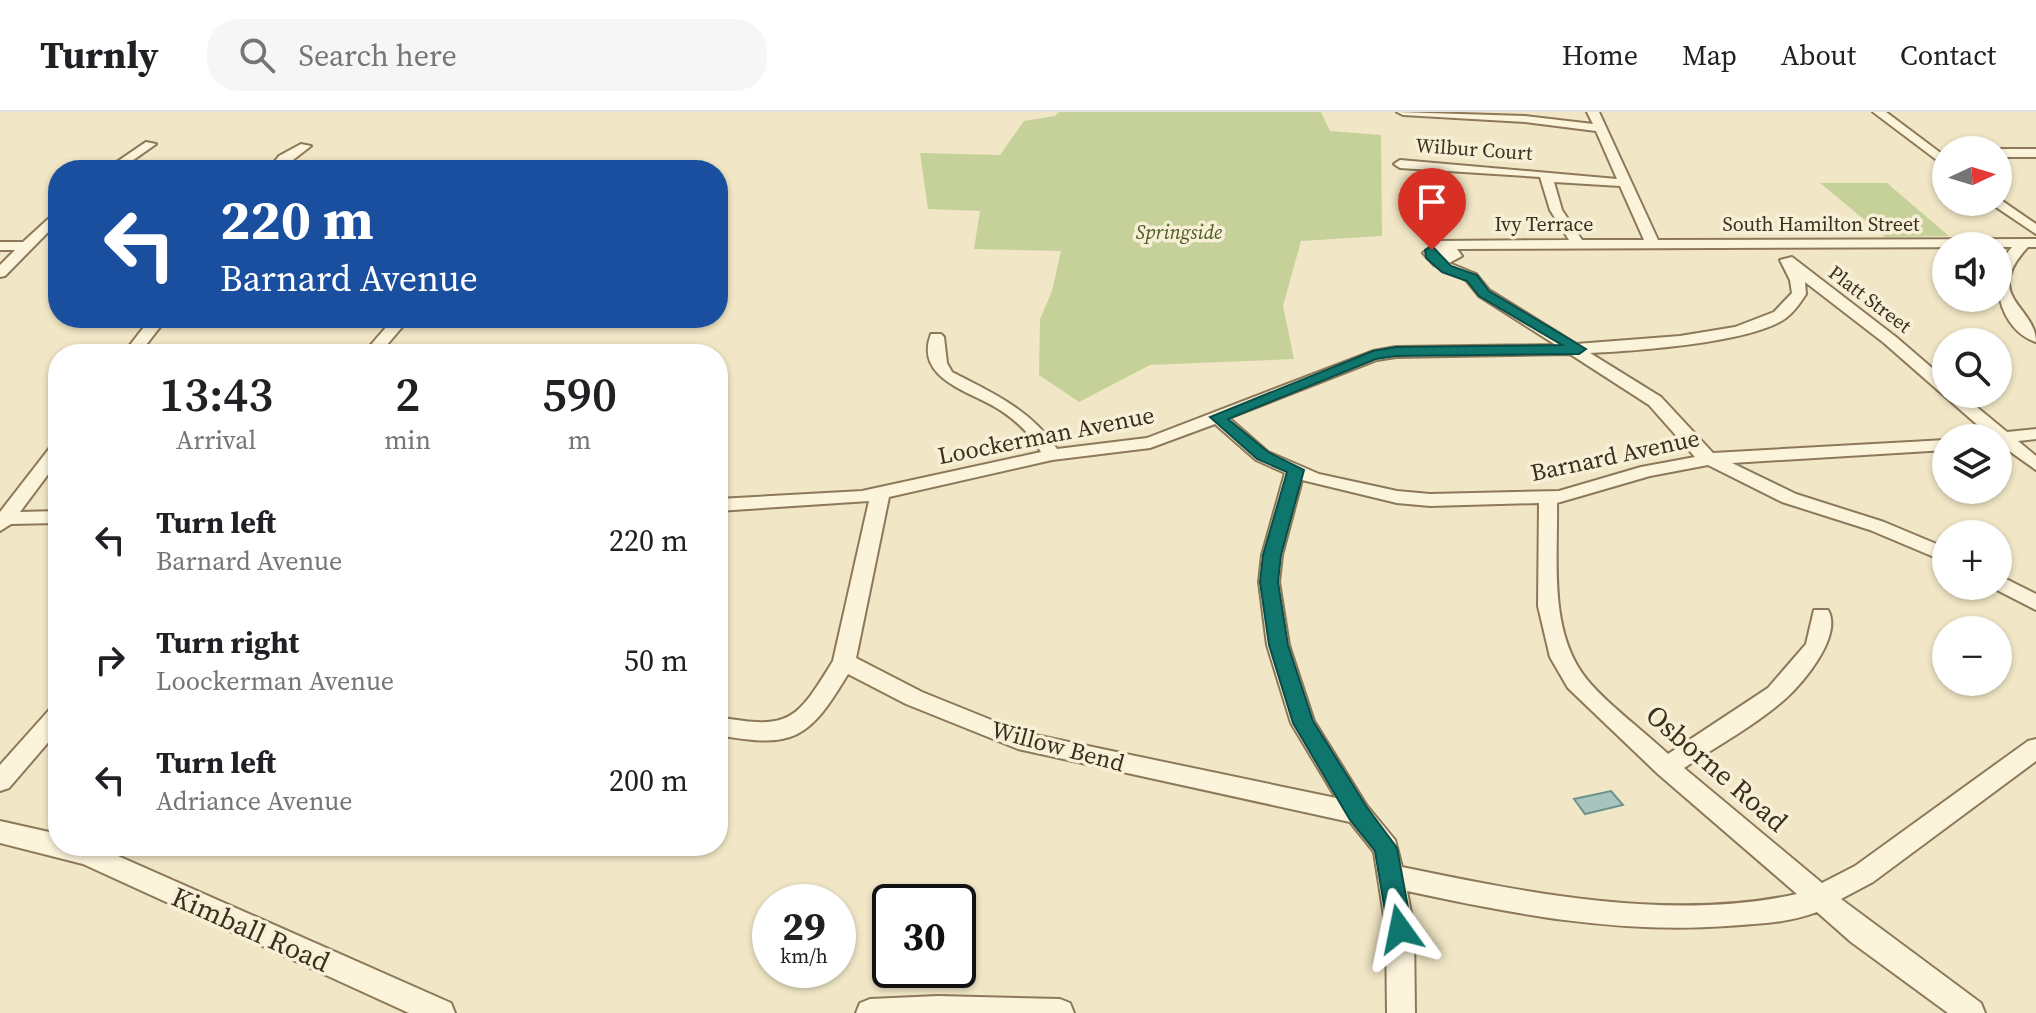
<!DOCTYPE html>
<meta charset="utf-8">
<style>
:root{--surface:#fff;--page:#f6f6f6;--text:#202124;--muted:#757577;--line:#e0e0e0}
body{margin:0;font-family:"Source Serif 4",serif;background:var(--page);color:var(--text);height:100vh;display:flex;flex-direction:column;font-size:30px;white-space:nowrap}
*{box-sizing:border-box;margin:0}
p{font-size:26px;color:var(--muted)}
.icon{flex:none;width:44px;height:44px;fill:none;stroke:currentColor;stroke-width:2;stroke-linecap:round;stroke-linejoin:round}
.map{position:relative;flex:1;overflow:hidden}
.details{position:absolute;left:48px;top:232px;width:680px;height:512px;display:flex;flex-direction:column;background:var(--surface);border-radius:32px;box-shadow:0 2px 6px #0004}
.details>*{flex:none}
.top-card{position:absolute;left:48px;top:48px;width:680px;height:168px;border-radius:32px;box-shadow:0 2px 6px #0004;background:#1a4fa0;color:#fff;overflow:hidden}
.needle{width:52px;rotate:86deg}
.fabs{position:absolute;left:1932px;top:24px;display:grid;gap:16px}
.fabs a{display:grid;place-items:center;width:80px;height:80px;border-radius:50%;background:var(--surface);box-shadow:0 2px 6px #0004;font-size:40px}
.speed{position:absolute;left:752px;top:772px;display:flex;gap:16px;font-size:40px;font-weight:700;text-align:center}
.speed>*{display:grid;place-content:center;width:104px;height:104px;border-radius:50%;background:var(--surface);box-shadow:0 2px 6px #0004;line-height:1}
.speed small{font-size:20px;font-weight:400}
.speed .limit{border:4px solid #111;border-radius:12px;background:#fff;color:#111}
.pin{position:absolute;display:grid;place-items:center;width:68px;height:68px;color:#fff;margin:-82px -34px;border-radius:50% 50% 50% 0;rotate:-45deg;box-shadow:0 0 8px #0007}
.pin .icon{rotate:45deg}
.me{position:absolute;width:88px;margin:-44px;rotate:348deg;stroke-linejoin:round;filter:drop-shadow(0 0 6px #0008)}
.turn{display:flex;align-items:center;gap:28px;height:168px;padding:0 40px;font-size:36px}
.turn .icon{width:104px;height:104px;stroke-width:2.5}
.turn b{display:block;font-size:56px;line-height:68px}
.eta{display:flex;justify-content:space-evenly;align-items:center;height:136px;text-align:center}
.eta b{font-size:48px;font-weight:600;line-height:56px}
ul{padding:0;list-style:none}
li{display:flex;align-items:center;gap:24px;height:120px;padding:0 40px}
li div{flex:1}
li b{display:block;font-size:30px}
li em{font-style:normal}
header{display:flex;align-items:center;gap:48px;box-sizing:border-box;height:112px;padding:0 40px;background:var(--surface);border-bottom:2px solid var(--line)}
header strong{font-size:38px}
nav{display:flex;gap:44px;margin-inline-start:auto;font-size:28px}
.search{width:560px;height:72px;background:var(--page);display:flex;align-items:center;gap:20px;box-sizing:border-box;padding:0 28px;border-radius:32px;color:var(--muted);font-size:30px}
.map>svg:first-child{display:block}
.green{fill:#c6d099}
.water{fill:#a8c4be;stroke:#6d938d;stroke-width:2}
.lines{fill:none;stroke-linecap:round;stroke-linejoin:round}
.street-casing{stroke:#8d795a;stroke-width:4}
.street{fill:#fbf3da;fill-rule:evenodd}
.route{fill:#0f766e;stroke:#0a4d48;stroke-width:2}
.labels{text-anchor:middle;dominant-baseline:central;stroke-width:7;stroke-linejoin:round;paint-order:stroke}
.far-street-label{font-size:20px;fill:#3d2f1f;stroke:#f8f0d6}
.far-park-label{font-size:20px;font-style:italic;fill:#495a24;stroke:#f8f0d6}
.street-label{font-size:24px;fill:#3d2f1f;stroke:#f8f0d6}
.near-street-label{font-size:28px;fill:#3d2f1f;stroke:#f8f0d6}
</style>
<header>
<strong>Turnly</strong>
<div class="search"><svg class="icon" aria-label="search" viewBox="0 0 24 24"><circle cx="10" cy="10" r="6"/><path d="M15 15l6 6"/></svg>Search here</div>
<nav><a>Home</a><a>Map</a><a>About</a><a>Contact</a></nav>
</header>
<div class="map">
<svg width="2036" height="901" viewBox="0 0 2036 901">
<rect width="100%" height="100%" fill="#f1e7c6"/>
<path class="green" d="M1059 0H1321L1330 19 1381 23 1382 124 1301 129 1283 194 1294 247 1150 253 1079 290 1039 263 1040 207 1052 179 1061 139 974 137 980 99 928 97 920 41 1000 43 1024 9 1055 4Z
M1820 71H1887L1949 124 1885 125Z"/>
<path class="water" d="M1611 679 1623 693 1585 702 1574 687Z"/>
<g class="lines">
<g class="street-casing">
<path id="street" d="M1397 0 1525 4 1593 12 1587 0H1599L1658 128 2036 127V135H2028C1981 185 2036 194 2036 230 1999 218 1986 163 2012 135L1457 137 1462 144 1449 151 1476 162 1489 178 1576 232 1680 224 1735 215 1774 200 1792 181 1790 168 1780 148 1792 145 1896 225 1946 268V282H1961L2007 320 2036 317V327L2018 329 2036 344V358L1998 331V326H1987L1989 323 1884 231 1805 170 1806 182C1801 190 1794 200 1786 206 1752 231 1635 239 1590 241L1661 285 1713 341 1946 328V338L1732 351 1796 382 1884 410 1946 436V450L1870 418 1782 390 1708 353 1650 364 1557 391C1558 446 1549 513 1582 561 1600 587 1644 619 1668 642L1768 576 1806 532 1814 498H1828C1843 524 1803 571 1784 588 1754 614 1717 634 1684 656L1822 771 1855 754 2028 629 2036 627V649L1873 770 1841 787 1981 891 1985 901H1948L1851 830 1817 800C1788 811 1758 812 1727 814 1618 822 1513 802 1407 779L1414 817 1415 901H1387L1386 817 1374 740 1350 710 1018 637 906 592 848 562C809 627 794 637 718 623V605C790 618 796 609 833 549L869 389 718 399V387L862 379 1041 340C1031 323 1019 311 1003 300 975 280 913 269 931 222H941L944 225 947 251 952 260C993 281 1031 298 1057 337L1147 326 1373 239 1396 235 1556 233 1479 184 1466 168 1434 153 1423 141 1438 129 1569 128 1550 98 1540 65 1400 56 1394 52 1400 48 1617 67 1596 19 1525 10 1403 3ZM1554 70 1620 74 1644 128H1582L1562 98ZM1570 242 1649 293 1695 345 1641 355 1559 379 1430 382 1397 379 1319 362 1268 340 1229 306 1377 248 1396 245ZM1215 312 1256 348 1285 361 1262 443 1259 470 1267 533 1291 611 1336 686 1021 620 922 580 856 546 889 385 1052 348 1150 336ZM1302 368 1397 391 1430 394 1539 391 1538 494 1550 545 1568 576 1658 662 1797 782C1669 810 1528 781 1402 755L1395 728 1367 694 1314 609 1289 533 1279 470 1282 443Z
M1873 0H1886L1946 45V55Z
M146 30 156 32 119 58H105Z
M301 32 311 34 280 58H268L279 44Z
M1998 37H2036V45H1998Z
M1998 86 2036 112V122L1993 93 1992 90H1998Z
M58 98V110L5 164 0 165V153L15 138H0V130H23Z
M151 206H167L139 242H123Z
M394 206H410L379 242H363Z
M58 332V349L20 400 58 399V411L11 412 0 419V400L52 333Z
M1998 463 2036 482V498L1991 475 1998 474Z
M58 594V619L9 676 0 679V653L50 597Z
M0 709 58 722V734L100 736 451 891 455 901H409L83 752 0 731Z
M938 884 1060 887 1070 891 1074 901H856L860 891 870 887Z"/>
</g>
<use href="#street" class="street"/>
</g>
<path class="route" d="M1432 134 1451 154 1477 163 1489 179 1586 237 1579 242 1396 244 1376 247 1228 307 1268 340 1304 358 1281 443 1278 470 1288 533 1313 609 1366 694 1397 736 1412 817 1409 825 1400 828 1391 825 1388 817 1375 739 1350 708 1293 611 1269 533 1260 470 1263 443 1287 360 1257 347 1210 305 1373 239 1396 235 1562 233 1479 184 1467 169 1442 160 1426 146 1425 138Z"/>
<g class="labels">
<g class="far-street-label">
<text transform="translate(1474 37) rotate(4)">Wilbur Court</text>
<text x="1544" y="112">Ivy Terrace</text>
<text x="1821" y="112">South Hamilton Street</text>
<text transform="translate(1870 187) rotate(37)">Platt Street</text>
</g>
<g class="far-park-label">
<text x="1179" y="120">Springside</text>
</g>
<g class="street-label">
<text transform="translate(1046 323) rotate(-11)">Loockerman Avenue</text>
<text transform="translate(1615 343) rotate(-12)">Barnard Avenue</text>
<text transform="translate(1058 634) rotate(15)">Willow Bend</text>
</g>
<g class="near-street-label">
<text transform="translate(1717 656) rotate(41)">Osborne Road</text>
<text transform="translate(251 817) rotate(24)">Kimball Road</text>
</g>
</g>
</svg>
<div class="fabs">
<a><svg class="needle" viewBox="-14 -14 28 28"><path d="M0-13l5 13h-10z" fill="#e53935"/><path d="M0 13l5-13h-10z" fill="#757577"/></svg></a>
<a><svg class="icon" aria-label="sound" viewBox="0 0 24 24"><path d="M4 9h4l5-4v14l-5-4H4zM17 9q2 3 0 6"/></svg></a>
<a><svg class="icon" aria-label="search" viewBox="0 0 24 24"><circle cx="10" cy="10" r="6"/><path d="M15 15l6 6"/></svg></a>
<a><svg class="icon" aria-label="layers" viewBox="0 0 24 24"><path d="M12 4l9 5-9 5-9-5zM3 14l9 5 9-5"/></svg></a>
<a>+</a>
<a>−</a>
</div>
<div class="speed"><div>29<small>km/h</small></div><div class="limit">30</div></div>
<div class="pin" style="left:1432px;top:138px;background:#d93025"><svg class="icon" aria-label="arrive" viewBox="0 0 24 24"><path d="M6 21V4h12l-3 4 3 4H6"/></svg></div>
<svg class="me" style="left:1400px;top:817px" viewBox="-20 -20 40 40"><path d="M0-17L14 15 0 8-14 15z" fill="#0f766e" stroke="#fff" stroke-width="4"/></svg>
<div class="top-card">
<div class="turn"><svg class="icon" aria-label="left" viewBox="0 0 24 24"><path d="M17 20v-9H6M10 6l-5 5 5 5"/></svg><div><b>220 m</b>Barnard Avenue</div></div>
</div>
<section class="details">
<div class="eta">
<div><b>13:43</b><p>Arrival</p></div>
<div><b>2</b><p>min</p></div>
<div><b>590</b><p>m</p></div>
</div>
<ul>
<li><svg class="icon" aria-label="left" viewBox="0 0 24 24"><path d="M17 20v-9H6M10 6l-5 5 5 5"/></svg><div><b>Turn left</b><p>Barnard Avenue</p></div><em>220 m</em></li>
<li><svg class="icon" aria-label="right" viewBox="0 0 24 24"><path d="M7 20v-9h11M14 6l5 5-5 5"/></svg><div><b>Turn right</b><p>Loockerman Avenue</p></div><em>50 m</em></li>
<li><svg class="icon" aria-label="left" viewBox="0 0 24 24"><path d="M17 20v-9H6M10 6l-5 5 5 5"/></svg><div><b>Turn left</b><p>Adriance Avenue</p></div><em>200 m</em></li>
</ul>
</section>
</div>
